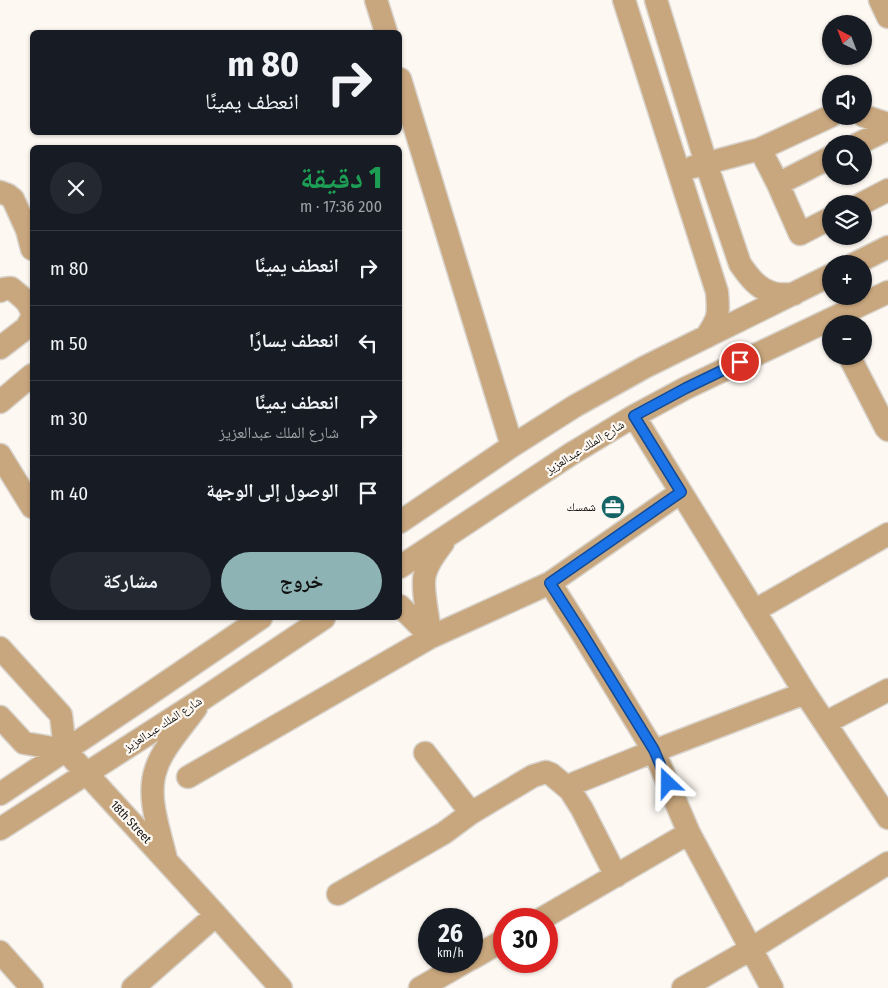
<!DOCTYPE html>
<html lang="ar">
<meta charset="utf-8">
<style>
:root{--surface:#171b24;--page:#242831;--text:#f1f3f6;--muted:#9ea1a6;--line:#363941;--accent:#8eb3b5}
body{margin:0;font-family:"Fira Sans Condensed","Noto Naskh Arabic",sans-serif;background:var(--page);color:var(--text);direction:rtl;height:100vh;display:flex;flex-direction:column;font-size:19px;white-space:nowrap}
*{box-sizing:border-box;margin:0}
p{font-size:16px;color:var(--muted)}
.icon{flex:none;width:28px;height:28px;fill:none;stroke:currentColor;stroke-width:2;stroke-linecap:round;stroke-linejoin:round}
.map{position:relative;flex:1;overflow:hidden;direction:ltr}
.sheet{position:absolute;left:30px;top:145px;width:372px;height:475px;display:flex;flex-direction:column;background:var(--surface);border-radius:8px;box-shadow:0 1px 4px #0004;direction:rtl}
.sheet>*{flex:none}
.hud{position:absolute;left:30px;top:30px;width:372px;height:105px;border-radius:8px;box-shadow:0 1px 4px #0004;direction:rtl;background:#171b24;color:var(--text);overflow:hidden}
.needle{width:32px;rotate:318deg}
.tools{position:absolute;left:822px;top:15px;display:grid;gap:10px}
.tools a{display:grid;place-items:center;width:50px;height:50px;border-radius:50%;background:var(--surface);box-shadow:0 1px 4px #0004;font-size:25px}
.speed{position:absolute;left:418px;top:908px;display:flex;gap:10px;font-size:25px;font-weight:700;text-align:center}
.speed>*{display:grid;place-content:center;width:65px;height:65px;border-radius:50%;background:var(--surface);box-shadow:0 1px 4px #0004;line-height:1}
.speed small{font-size:12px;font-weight:400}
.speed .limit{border:8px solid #d22;background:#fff;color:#111}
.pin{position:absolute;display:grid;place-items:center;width:42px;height:42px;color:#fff;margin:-21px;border:2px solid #fff;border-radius:50%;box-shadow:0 1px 5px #0007}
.me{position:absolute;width:55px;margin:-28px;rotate:337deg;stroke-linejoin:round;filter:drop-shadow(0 0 4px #0008)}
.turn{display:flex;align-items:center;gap:18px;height:105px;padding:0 20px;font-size:22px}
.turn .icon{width:65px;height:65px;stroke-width:2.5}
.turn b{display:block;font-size:35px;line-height:42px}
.round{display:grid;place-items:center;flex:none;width:52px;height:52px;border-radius:26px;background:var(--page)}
.headline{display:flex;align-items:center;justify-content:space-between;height:85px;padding:0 20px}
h1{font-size:30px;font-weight:800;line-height:38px;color:#1e9e55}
.button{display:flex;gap:10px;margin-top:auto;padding:10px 20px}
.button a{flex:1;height:58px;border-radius:30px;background:var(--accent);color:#111;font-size:20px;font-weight:800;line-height:58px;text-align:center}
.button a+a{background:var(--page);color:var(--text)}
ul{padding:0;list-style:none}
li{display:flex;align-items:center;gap:15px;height:75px;padding:0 20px;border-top:1px solid var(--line)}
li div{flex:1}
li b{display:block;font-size:19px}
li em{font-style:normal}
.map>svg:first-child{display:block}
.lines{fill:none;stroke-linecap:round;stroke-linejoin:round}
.minor-casing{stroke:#d8d4cd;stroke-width:25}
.minor{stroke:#c9a77e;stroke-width:22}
.route-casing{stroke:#114b97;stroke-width:12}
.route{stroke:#1a73e8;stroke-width:9}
.labels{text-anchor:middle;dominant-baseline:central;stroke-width:4.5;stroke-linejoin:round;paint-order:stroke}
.street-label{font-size:12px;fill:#151412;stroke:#fdf8f1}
.poi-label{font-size:12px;fill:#151412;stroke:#fdf8f1;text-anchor:end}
</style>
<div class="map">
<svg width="888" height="988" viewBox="0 0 888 988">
<rect width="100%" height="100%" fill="#fdf8f1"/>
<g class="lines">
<g class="minor-casing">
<path id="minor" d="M376 0 386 32
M624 0 717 292C719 315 719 318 706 337
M656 0 706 163 740 264C749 277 758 289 773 293 779 295 787 294 794 294
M880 0 888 17
M400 79 512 446
M864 116 888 124
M858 144 888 129
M760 149 831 116
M693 167 760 149 778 184 800 234 831 218
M778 184 831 157
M0 192 8 195 13 199 27 230 32 249
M861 204 888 190
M854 264 888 247
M0 291 3 289 11 288C20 296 31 302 32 315
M0 348 26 328 32 318
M849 356 886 428 888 430
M0 402 32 375
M634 416 805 693 888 818
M0 455 32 507
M400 522 512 446 575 406 645 367 831 275
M400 567 571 454 634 416 686 388 888 292
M550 583 582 633 654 751 575 783 570 790 582 809 616 876
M400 606 431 637C429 622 421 587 425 574 428 562 436 552 443 543
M754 611 888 534
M0 648 61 715 65 750 216 915 281 988
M0 717 24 743 65 750
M825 723 888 690
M425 753 471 813
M188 777 431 637 550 583 681 492
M0 794 139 701 261 618
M0 829 204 698 324 618
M166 859C160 832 146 797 156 769 162 749 184 725 196 708
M338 894 444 833 471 813 533 776 546 772 551 774 570 790
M541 919 689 833
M0 952 32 988
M471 959 504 940
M133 988 216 915
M420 988 467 961
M683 988 751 949 888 863
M772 988 689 833 654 751 805 693"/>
</g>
<use href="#minor" class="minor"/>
</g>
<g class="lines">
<g class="route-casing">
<path id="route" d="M668 783 654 750 582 633 550 583 681 492 634 416 686 388 740 362"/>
</g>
<use href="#route" class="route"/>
</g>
<defs>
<g id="office-disc" transform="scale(1.25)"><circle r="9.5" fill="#156465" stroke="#fdf8f1"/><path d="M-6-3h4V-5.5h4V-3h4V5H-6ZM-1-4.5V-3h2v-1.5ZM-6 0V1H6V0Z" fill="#fff"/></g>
</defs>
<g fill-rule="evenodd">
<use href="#office-disc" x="613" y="507"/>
</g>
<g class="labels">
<g class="street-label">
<text transform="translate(585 447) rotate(-32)">شارع الملك عبدالعزيز</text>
<text transform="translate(163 724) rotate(-33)">شارع الملك عبدالعزيز</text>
<text transform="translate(131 822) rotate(47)">18th Street</text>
</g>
<g class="poi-label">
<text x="596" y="507">شمسك</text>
</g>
</g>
</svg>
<div class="tools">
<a><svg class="needle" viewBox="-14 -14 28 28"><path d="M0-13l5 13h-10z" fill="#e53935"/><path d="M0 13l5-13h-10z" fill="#9ea1a6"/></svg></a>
<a><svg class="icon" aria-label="sound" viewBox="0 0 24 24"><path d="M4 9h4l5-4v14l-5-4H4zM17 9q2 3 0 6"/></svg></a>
<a><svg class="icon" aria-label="search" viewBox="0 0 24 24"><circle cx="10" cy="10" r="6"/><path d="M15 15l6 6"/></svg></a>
<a><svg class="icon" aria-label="layers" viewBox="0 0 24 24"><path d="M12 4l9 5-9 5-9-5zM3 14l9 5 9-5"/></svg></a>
<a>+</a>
<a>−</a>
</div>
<div class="speed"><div>26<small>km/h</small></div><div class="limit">30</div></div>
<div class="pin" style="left:740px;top:362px;background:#d93025"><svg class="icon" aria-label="arrive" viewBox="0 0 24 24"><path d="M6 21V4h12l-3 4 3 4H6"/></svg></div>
<svg class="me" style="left:668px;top:783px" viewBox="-20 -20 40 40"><path d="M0-17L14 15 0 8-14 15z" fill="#1a73e8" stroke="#fff" stroke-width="4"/></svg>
<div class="hud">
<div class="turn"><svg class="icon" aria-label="right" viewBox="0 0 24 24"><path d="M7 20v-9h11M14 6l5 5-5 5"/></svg><div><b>80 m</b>انعطف يمينًا</div></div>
</div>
<section class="sheet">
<div class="headline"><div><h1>1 دقيقة</h1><p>200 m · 17:36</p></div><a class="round"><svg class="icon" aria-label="close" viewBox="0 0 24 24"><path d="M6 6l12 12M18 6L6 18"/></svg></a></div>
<ul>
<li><svg class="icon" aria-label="right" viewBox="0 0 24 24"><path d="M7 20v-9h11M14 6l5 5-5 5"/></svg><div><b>انعطف يمينًا</b></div><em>80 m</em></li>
<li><svg class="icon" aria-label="left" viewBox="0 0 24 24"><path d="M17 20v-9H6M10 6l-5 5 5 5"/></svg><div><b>انعطف يسارًا</b></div><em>50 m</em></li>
<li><svg class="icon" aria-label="right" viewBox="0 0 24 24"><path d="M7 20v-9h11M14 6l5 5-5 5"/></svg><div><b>انعطف يمينًا</b><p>شارع الملك عبدالعزيز</p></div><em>30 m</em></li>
<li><svg class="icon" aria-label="arrive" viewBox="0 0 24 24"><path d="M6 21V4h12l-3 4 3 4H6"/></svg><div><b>الوصول إلى الوجهة</b></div><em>40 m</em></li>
</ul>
<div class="button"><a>خروج</a><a>مشاركة</a></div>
</section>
</div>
